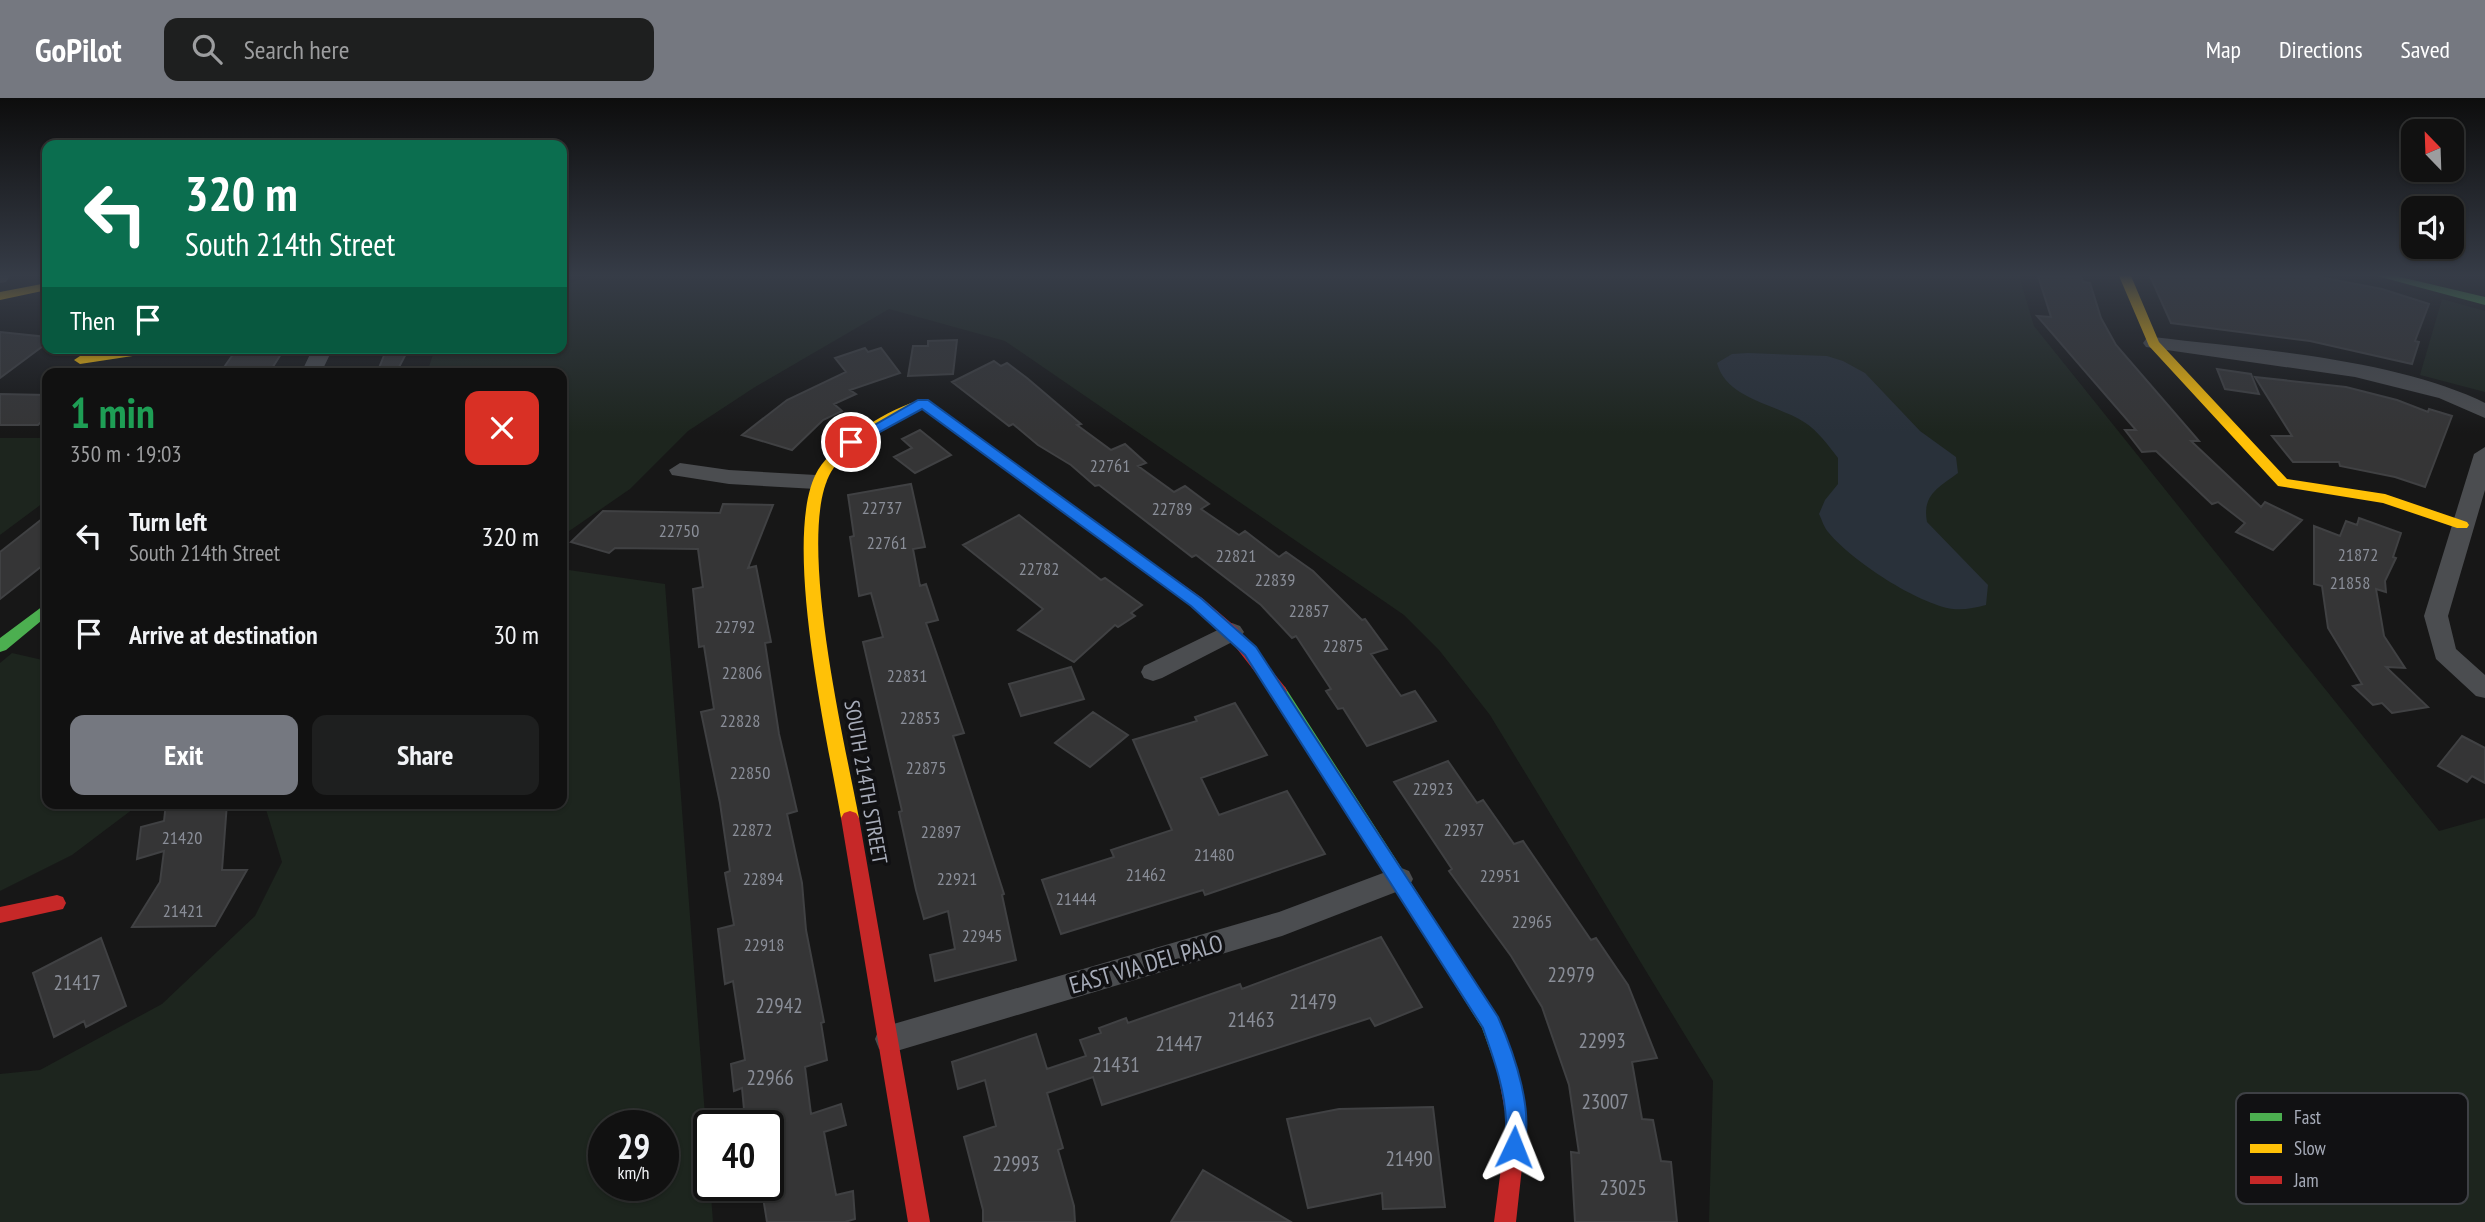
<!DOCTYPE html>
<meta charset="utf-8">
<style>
:root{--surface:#111;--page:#1e1f1f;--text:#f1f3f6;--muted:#9c9d9f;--line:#303131;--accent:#757880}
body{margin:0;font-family:"PT Sans Narrow",sans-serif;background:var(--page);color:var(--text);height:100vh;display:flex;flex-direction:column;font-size:26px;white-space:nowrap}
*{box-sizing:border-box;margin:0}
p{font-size:23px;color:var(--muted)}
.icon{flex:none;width:38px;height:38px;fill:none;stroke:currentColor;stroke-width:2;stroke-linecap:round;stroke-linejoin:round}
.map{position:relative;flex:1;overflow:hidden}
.sheet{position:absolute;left:42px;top:270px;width:525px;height:441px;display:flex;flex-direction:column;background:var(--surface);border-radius:14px;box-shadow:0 2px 5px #0004,0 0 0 2px var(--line)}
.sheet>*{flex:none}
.hud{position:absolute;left:42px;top:42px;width:525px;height:214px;border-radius:14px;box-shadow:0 2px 5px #0004,0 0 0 2px var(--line);background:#0b6e4f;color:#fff;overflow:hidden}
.needle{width:46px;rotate:337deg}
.tools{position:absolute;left:2401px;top:21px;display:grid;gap:14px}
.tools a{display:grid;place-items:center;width:63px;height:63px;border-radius:14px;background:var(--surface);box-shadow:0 2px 5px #0004,0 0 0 2px var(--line);font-size:35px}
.speed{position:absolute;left:588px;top:1012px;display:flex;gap:14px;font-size:35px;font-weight:700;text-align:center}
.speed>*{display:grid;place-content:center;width:91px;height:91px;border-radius:50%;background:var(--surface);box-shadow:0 2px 5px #0004,0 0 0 2px var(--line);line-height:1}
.speed small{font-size:18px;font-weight:400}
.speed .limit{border:4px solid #111;border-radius:10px;background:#fff;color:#111}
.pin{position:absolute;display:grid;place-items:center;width:60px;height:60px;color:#fff;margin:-30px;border:4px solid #fff;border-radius:50%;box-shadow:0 2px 7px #0007}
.me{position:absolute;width:77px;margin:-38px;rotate:2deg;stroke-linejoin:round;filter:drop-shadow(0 0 5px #0008)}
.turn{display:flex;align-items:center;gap:24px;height:147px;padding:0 28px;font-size:32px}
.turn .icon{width:91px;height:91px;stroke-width:2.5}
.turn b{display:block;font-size:49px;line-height:60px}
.then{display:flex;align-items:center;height:66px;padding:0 28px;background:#0003;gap:14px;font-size:26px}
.round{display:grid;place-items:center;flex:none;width:74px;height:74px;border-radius:14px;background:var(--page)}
.overview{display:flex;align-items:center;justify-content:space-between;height:119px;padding:0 28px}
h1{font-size:42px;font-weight:600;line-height:52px;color:#1e9e55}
.button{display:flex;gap:14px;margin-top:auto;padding:14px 28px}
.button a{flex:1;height:80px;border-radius:14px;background:var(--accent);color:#fff;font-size:28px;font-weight:600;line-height:80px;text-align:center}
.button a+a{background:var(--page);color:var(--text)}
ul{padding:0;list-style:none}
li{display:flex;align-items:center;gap:21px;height:98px;padding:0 28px}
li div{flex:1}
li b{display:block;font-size:26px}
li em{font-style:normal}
header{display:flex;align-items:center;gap:42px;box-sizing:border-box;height:98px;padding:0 35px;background:var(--accent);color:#fff}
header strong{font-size:33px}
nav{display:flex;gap:38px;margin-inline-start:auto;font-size:24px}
.search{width:490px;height:63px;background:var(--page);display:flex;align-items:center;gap:18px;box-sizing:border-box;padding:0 24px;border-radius:14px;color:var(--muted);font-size:26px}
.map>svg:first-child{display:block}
.green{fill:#1d251e;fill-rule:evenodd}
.water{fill:#29313a}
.building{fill:#353536;stroke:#404143;stroke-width:2}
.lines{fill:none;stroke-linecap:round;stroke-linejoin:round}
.street{fill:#4b4d50;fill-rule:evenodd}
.fast{fill:#4caf50;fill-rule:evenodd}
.slow{fill:#ffc107;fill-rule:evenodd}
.jam{fill:#c62828;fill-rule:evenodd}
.route{fill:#1a73e8;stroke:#114b97;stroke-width:2}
.labels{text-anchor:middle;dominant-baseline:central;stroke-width:7;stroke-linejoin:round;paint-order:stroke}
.number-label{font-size:18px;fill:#8a8e98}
.street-label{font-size:21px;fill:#a7acb9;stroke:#111113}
.near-number-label{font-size:21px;fill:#8a8e98}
.near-street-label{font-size:24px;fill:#a7acb9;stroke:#111113}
.key{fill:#111113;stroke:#3e4045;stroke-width:2}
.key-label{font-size:19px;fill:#a7acb9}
</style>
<header>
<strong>GoPilot</strong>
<div class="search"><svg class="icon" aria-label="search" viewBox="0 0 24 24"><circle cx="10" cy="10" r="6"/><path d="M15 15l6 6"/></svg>Search here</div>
<nav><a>Map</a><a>Directions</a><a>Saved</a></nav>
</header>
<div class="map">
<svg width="2485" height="1124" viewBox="0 0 2485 1124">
<rect width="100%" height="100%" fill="#171717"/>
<path class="green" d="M591 178H2019L2034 228 2439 733 2485 720V1124H1709L1713 983 1490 617 1439 552 1404 517 1005 243 889 211 755 289 688 333 630 391 562 438V275H427L435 250H562V188Z
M2442 201 2485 213V294L2420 277Z
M0 340H47V402L0 437Z
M562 471 665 486 713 1124H0V976L40 972 162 906 255 818 282 764 264 705H562ZM663 1027V1087H604V1027Z
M12 555 47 563V705H141L72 757 0 793V565Z"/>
<path class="water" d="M1748 255 1827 258 1843 263 1865 275 1920 333 1956 359 1958 375C1938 390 1922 397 1927 424L1988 487 1986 507C1974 510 1965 512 1953 511 1918 506 1852 463 1829 435 1824 430 1822 422 1819 416L1825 402 1838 386V360C1828 347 1818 333 1804 324 1776 306 1726 301 1717 265L1732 256Z"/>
<path class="building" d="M2038 178H2081L2083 184 2090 185 2101 220 2116 247 2199 343H2191L2261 409 2265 404 2302 422 2273 452 2236 434 2245 425 2218 404 2212 406 2156 353 2142 354 2125 332H2136L2037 218 2051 219Z
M2150 178H2314L2382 191 2429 206 2415 243 2419 244 2412 266 2310 243 2171 225Z
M0 234 47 239V245L0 280Z
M957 242 953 276 908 278 913 248H928V243Z
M387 250H409L396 275H377Z
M865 250 868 254 881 250 900 275 850 292 856 296 834 306 842 313 823 322 792 352 742 337 787 302 846 274 835 260Z
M283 253 269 275H220L234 255Z
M994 263 1001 268 1007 265 1027 280 1081 326 1077 327 1111 352 1125 346 1146 365 1138 368 1174 394 1185 388 1209 406 1201 411 1239 437 1245 433 1279 459 1286 454 1313 473 1362 522 1365 521 1387 551 1371 556 1401 598 1415 593 1436 623 1367 648 1343 610 1338 611 1326 593 1331 591 1296 538 1292 540 1261 507 1196 457 1192 459 1099 387 1095 388 1071 367 1038 347 1013 326 1009 328 952 284Z
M2217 271 2251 276 2259 296 2225 291Z
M2255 279 2346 289 2397 302 2428 314 2429 311 2452 318 2425 389 2395 379 2340 368 2339 364H2293L2272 338H2292Z
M0 296 47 297V318L38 327H0Z
M920 332 951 357 915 375 894 359 912 350 902 341Z
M911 386 925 449 913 451 920 488 926 486 938 522 926 525 964 635 953 638 1004 796 1002 797 1016 862 935 883 930 857 955 851 948 813 924 821 916 792 899 714 902 713 863 544 883 539 871 495 859 498 850 439 854 438 848 397Z
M723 406 773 407 748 470 756 468 771 544 765 545 779 636 797 713 787 716 802 785 806 832 824 924 821 925 827 962 805 969 811 1016 841 1006 846 1027 824 1034 836 1097 853 1093 855 1121 845 1124H767L761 1087H768V1015L745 1022 742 990 734 993 731 966 745 962 733 883 725 886 718 831 734 827 725 775 730 773 720 705 701 614 714 611 704 548 699 549 693 491 703 489 698 451 615 450 609 455 571 444 603 413 720 415Z
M47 417V464L0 501V454Z
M1019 417 1101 482 1105 480 1142 507 1131 515 1135 518 1118 529 1115 527 1074 564 1018 532 1043 511 963 447Z
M2359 420 2401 435 2393 459 2396 460 2385 483 2386 494 2376 491 2384 538 2405 570 2386 569 2428 609 2392 615 2382 605 2373 607 2353 588 2362 586 2328 530 2322 488 2314 486V428L2340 438 2346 423 2357 427Z
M1071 569 1084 601 1021 618 1009 586Z
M1235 605 1267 657 1201 680 1219 717 1287 693 1325 756 1205 797 1203 792 1061 836 1042 782 1114 759 1111 752 1172 732 1133 642 1197 623 1195 619Z
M1093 614 1128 637 1090 669 1055 645Z
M2462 638 2485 650V685L2472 678 2467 684 2438 668Z
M1448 663 1477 705 1483 702 1514 746 1523 743 1591 842 1596 840 1628 887 1657 960 1632 964 1642 1021 1653 1022 1661 1063 1671 1064 1677 1124H1575L1571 1054 1579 1055 1569 987 1542 909 1511 858 1449 773 1452 771 1394 684Z
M166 705H227L222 772H247L215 828 132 829 160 784 164 753 137 761 141 729 164 723Z
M1381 839 1422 909 1375 928 1370 920 1102 1007 1093 979 1047 995 1063 1050 1058 1052 1074 1108 1075 1124H983V1112L964 1039 996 1028 985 982 958 991 952 964 1036 936 1047 971 1086 958 1080 942 1101 935 1099 930 1126 920 1128 925 1240 886 1242 891Z
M101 840 126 908 86 929 84 923 54 939 33 875Z
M1433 1009 1445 1109 1383 1111 1382 1095 1308 1110 1287 1021 1339 1011Z
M1203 1072 1291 1124H1171Z"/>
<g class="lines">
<path class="street" d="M0 178H10L6 184 0 185Z
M2153 239C2253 251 2386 260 2477 301L2485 305V320L2439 300 2355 279 2146 249 2143 245 2146 241Z
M313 250H333L321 275H301Z
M2485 349V392L2448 518 2456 551 2485 577V600L2476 598 2436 561 2424 518 2474 356Z
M680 365 729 372 816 377 827 384 816 391 729 386 672 377 669 372Z
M1232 525 1240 528 1244 534 1240 540 1162 580 1153 583 1144 580 1141 574 1144 568Z
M1399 769 1409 773 1413 781 1409 789 1282 838 890 955 879 951 875 941 879 931 890 927 1279 814Z"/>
<path class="fast" d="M2377 178H2396L2485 199V207Z
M47 505V518L6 552 0 554V540Z
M1279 587 1285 589 1498 920 1518 976 1515 983 1508 985 1501 983 1482 930 1273 597 1271 593 1273 589Z"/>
<path class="slow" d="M2119 178H2131L2159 244 2287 381 2385 396 2467 424 2469 427 2467 430H2457L2383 405 2278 388 2149 248Z
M47 185V192L0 202V194Z
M133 250H165L159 254 80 266 74 262 80 258Z
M923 301 1016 367 1009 371 1004 370 922 311C892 326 850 342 831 374 795 436 845 646 859 720L856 725 850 727 844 725 841 720C828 644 780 436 818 372 836 343 890 310 923 301Z"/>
<path class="jam" d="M1009 363 1202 500 1237 530 1285 589 1287 593 1285 597H1273L1227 538 1192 508 1004 370 1002 367Z
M850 713 856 715 859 720 930 1124H908L841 720 844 715Z
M57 797 63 799 66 805 63 811 0 825V809Z
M1508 967 1515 969 1518 976 1527 1024 1516 1124H1494L1507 1024 1498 976 1501 969Z"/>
</g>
<linearGradient id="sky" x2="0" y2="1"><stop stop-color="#0d0d0d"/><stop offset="0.53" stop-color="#363c47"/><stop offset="1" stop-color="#363c47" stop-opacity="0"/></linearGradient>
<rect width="2485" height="335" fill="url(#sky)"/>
<path class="route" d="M918 302H928L1202 501 1256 549 1498 919C1514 955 1537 1019 1521 1056L1514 1059 1506 1056C1501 1045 1507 1035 1506 1023 1505 991 1493 959 1483 930L1245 557 1191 508 922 311 856 347 845 344Z"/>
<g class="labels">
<g class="number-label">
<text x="1110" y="367">22761</text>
<text x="882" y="409">22737</text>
<text x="1172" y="410">22789</text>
<text x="679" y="432">22750</text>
<text x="887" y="444">22761</text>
<text x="2358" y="456">21872</text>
<text x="1236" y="457">22821</text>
<text x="1039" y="470">22782</text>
<text x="1275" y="481">22839</text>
<text x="2350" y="484">21858</text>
<text x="1309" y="512">22857</text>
<text x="735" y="528">22792</text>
<text x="1343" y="547">22875</text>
<text x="742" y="574">22806</text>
<text x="907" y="577">22831</text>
<text x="920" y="619">22853</text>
<text x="740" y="622">22828</text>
<text x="926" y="669">22875</text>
<text x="750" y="674">22850</text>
<text x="1433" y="690">22923</text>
<text x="752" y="731">22872</text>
<text x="1464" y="731">22937</text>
<text x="941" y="733">22897</text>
<text x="182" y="739">21420</text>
<text x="1214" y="756">21480</text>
<text x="1146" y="776">21462</text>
<text x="1500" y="777">22951</text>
<text x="763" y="780">22894</text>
<text x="957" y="780">22921</text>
<text x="1076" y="800">21444</text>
<text x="183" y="812">21421</text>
<text x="1532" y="823">22965</text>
<text x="982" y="837">22945</text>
<text x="764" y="846">22918</text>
</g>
<g class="street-label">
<text transform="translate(866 684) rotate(80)">SOUTH 214TH STREET</text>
</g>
<g class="near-number-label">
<text x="1571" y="876">22979</text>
<text x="77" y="884">21417</text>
<text x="1313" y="903">21479</text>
<text x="779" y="907">22942</text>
<text x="1251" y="921">21463</text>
<text x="1602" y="942">22993</text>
<text x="1179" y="945">21447</text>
<text x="1116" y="966">21431</text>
<text x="770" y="979">22966</text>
<text x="1605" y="1003">23007</text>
<text x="1409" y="1060">21490</text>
<text x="1016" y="1065">22993</text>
<text x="1623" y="1089">23025</text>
</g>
<g class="near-street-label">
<text transform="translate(1146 866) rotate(-16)">EAST VIA DEL PALO</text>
</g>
</g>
<rect x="2236" y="995" width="232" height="111" rx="10" class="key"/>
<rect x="2250" y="1015" width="32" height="8" fill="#4caf50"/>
<rect x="2250" y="1046" width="32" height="9" fill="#ffc107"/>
<rect x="2250" y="1078" width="32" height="8" fill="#c62828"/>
<g class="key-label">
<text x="2294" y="1026">Fast</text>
<text x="2294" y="1057">Slow</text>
<text x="2294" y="1089">Jam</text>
</g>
</svg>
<div class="tools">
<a><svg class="needle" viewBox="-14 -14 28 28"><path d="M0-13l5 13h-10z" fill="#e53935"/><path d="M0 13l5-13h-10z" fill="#9c9d9f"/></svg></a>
<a><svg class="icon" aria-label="sound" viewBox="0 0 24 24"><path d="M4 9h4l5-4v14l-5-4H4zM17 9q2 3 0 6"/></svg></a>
</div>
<div class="speed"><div>29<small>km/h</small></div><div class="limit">40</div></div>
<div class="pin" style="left:851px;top:344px;background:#d93025"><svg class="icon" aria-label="arrive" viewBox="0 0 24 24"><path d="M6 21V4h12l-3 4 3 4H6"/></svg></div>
<svg class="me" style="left:1514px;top:1049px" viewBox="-20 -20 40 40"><path d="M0-17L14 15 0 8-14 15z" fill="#1a73e8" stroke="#fff" stroke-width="4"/></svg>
<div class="hud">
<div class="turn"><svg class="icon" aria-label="left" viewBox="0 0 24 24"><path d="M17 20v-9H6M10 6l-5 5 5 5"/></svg><div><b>320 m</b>South 214th Street</div></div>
<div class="then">Then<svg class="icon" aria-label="arrive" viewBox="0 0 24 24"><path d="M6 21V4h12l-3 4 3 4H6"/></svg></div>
</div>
<section class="sheet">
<div class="overview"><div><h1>1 min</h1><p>350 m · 19:03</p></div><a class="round" style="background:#d93025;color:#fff"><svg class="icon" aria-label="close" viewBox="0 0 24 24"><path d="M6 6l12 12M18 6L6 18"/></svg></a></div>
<ul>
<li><svg class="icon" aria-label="left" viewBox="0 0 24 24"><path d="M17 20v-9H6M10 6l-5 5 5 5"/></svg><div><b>Turn left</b><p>South 214th Street</p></div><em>320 m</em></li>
<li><svg class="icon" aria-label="arrive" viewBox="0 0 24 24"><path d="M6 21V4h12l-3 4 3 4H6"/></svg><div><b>Arrive at destination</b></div><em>30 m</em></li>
</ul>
<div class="button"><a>Exit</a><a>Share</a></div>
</section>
</div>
